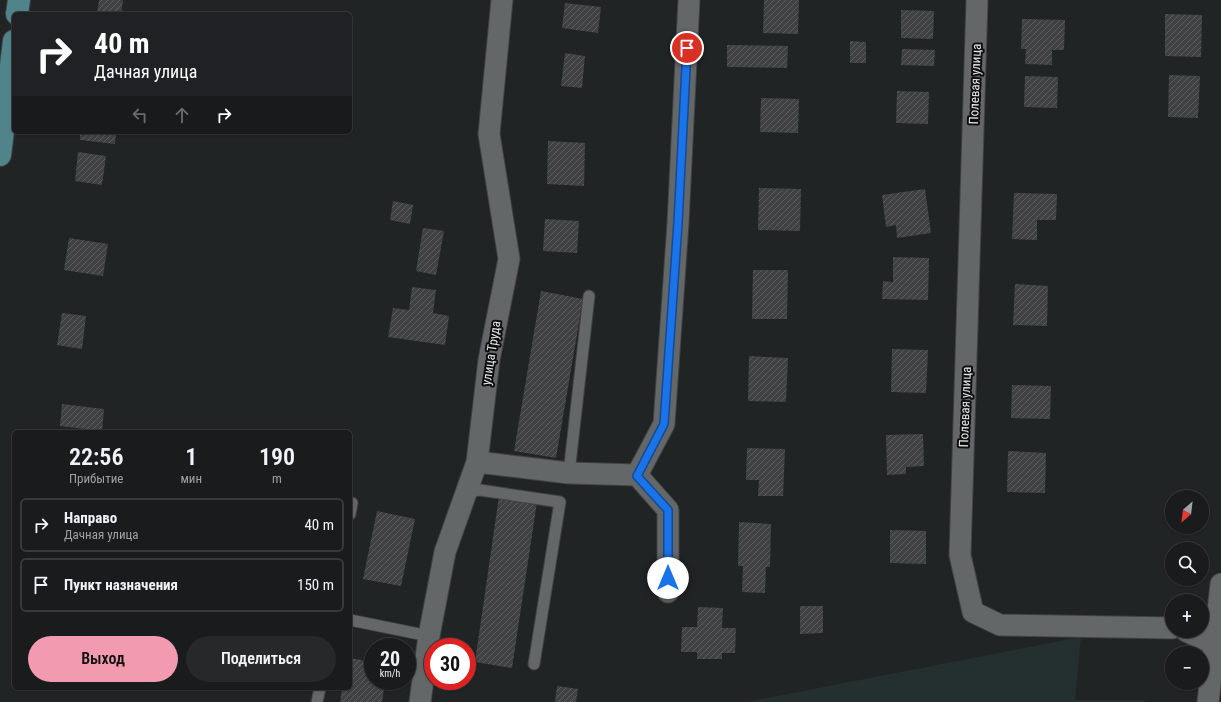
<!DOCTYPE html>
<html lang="ru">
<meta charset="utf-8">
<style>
:root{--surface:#191b1c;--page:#262829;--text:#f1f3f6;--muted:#9fa1a3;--line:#37393b;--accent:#f29aaf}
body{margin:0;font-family:"Roboto Condensed",sans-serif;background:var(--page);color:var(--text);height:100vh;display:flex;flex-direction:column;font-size:15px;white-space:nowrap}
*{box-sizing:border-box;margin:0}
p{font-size:13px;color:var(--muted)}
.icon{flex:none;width:22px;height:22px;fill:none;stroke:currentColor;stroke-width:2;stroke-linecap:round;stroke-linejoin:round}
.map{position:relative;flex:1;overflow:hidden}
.sheet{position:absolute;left:12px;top:430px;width:340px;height:260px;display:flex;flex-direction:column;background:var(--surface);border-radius:6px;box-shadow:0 1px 3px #0004,0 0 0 1px var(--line)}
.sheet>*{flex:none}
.top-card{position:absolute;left:12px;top:12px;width:340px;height:122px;border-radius:6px;box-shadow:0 1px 3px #0004,0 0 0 1px var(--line);background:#202124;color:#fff;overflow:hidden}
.needle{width:26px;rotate:208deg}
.fabs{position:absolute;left:1165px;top:490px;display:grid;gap:8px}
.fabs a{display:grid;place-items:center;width:44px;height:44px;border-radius:50%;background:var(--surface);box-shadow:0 1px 3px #0004,0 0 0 1px var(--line);font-size:20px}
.speed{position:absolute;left:364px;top:638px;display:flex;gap:8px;font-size:20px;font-weight:700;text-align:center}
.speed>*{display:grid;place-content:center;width:52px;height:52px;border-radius:50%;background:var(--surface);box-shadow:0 1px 3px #0004,0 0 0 1px var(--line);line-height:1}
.speed small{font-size:10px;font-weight:400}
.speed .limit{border:6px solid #d22;background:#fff;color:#111}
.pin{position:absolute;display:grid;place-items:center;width:34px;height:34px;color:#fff;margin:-17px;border:2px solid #fff;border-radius:50%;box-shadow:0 1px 4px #0007}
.me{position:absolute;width:44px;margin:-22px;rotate:0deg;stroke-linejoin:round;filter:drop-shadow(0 0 3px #0008)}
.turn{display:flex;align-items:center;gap:14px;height:84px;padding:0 16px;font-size:18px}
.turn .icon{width:52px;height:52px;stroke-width:2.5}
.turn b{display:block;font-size:28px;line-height:34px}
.lanes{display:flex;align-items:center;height:38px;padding:0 16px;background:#0003;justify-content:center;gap:20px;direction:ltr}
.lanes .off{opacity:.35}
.eta{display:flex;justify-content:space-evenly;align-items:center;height:68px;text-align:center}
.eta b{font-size:24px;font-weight:600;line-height:28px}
.action{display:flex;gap:8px;margin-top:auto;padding:8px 16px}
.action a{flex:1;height:46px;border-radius:24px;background:var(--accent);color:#111;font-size:16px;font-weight:600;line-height:46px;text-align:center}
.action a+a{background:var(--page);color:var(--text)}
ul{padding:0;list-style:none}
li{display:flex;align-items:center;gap:12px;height:54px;margin:0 8px 6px;padding:0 8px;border:2px solid var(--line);border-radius:6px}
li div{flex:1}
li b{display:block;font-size:15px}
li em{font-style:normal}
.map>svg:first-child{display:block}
.built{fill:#242f30}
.building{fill:url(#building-hatch)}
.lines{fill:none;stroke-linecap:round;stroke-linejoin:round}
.service-casing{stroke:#404243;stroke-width:13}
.minor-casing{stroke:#404243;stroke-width:23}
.primary-casing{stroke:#404243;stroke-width:24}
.service{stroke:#636767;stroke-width:11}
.minor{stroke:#636767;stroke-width:21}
.primary{stroke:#50848a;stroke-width:22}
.route-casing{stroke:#114b97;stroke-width:10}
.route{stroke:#1a73e8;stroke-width:7}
.labels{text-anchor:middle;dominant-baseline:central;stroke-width:4;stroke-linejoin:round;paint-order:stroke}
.street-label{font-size:13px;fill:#e6e8e9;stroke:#0c0d0d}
</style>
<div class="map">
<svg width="1221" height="702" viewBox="0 0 1221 702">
<defs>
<pattern id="building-hatch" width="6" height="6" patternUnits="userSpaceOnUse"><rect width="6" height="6" fill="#3f4243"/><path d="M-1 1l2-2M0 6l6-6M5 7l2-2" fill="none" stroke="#5b5d5e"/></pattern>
</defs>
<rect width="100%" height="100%" fill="#212425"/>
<path class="built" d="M1081 637 1075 700H1145L1144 702H746Z"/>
<path class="building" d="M99 0H123L121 14H97Z
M764 0H799L798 34 763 33Z
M565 3 601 7 598 33 562 28Z
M901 10 934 11 933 39 901 38Z
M1165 14 1202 15 1201 57 1165 56Z
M1022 19 1065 20 1064 50H1052V65L1025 64 1026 49H1021Z
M850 41 866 42V63H850Z
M727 45 788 46 787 68 727 67Z
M902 49 935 50 934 66 901 65Z
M565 53 585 56 582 88 561 86Z
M1169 75 1200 76 1198 118 1168 117Z
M1025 76 1058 77 1057 108 1024 107Z
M897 91 929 92 928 124 896 123Z
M761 98 799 99 798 133 760 132Z
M80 132H116L115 144 80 140Z
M548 141 585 143 584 186 547 184Z
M78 152 106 156 102 185 75 181Z
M759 188 801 189 800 231 758 230Z
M925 189 931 233 897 238 896 225 886 227 882 195Z
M1014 193 1057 194 1056 220H1037V240L1012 239Z
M393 201 413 205 410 224 390 220Z
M545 219 579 221 577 253 543 251Z
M423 228 444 231 436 275 416 271Z
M69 238 108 244 103 276 64 270Z
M893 257 929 258 928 300 882 299 883 281 893 282Z
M753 270H788L787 319H752Z
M1015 284 1048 286 1047 326 1013 325Z
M412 287 436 290 433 313 449 316 445 345 388 337 393 308 409 310Z
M541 291 583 299 556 458 514 451Z
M62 313 86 316 82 349 57 345Z
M892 349 928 350 926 393 891 392Z
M749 356 788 358 786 402 748 401Z
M1012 385 1051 386 1050 419 1011 418Z
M62 404 104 409 102 431 60 426Z
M923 434 924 466 906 467V474L887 475 886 435Z
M747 448 785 449 783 496H758L759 480H746Z
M1008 451 1046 453 1045 493 1007 492Z
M499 496 537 502 512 668 475 662Z
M377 511 415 519 401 586 363 579Z
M739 522 771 524 770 567H766L765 593 742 592 743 566H738Z
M890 530 926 531V564L890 563Z
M800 606H823V633L800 634Z
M698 607 723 608 722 628H736L735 653H722V659H697V652H681L682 627H697Z
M350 658 373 662V681H385L382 702H340L342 688H350Z
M557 686 578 689 576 702H555Z"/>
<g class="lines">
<g class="service-casing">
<path id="service" d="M569 473 589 296
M466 492 480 490 560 502 534 664
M350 514 352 503
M350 620 429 636
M317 702 320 688"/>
</g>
<g class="minor-casing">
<path id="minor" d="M977 0 960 555 973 612 1000 625 1172 628
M477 462 569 473 637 475
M668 592V510L637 475 664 424 678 223 689 0
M1186 631 1214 644
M420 702 429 636 445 552 477 462 489 360 509 259 489 134 502 0
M1208 702 1221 584"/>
</g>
<g class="primary-casing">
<path id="primary" d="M17 14 19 0
M0 155 14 41"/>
</g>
<use href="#service" class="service"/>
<use href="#minor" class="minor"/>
<use href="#primary" class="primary"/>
</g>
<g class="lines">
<g class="route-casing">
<path id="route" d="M668 578V510L637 476 664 424 678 223 687 48"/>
</g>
<use href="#route" class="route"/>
</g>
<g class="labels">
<g class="street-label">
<text transform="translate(975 84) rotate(-88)">Полевая улица</text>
<text transform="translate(491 353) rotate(-81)">улица Труда</text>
<text transform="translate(965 407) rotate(-88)">Полевая улица</text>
</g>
</g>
</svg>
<div class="fabs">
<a><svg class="needle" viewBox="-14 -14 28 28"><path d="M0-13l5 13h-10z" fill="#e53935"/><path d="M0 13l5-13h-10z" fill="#9fa1a3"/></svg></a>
<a><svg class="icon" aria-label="search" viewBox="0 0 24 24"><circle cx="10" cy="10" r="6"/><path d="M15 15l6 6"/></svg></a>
<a>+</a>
<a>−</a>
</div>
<div class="speed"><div>20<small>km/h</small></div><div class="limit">30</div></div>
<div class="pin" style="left:687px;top:48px;background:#d93025"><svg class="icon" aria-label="arrive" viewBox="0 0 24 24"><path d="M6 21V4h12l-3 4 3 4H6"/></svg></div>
<svg class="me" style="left:668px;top:578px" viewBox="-20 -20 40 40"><circle r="19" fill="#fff"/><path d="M0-13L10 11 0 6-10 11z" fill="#1a73e8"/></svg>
<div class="top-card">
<div class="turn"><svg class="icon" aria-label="right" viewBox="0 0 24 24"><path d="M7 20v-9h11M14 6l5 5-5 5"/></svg><div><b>40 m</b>Дачная улица</div></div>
<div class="lanes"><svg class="icon off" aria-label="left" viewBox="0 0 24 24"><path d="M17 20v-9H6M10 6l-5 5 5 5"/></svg><svg class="icon off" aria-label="ahead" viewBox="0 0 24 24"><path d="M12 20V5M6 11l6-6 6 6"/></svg><svg class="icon" aria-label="right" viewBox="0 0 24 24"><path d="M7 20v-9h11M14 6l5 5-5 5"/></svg></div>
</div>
<section class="sheet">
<div class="eta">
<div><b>22:56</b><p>Прибытие</p></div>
<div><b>1</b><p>мин</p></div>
<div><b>190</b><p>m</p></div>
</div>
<ul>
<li><svg class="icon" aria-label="right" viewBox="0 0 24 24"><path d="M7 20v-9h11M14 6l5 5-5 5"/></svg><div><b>Направо</b><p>Дачная улица</p></div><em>40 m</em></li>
<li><svg class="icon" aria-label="arrive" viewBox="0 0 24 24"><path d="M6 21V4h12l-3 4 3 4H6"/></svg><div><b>Пункт назначения</b></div><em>150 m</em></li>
</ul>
<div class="action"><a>Выход</a><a>Поделиться</a></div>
</section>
</div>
